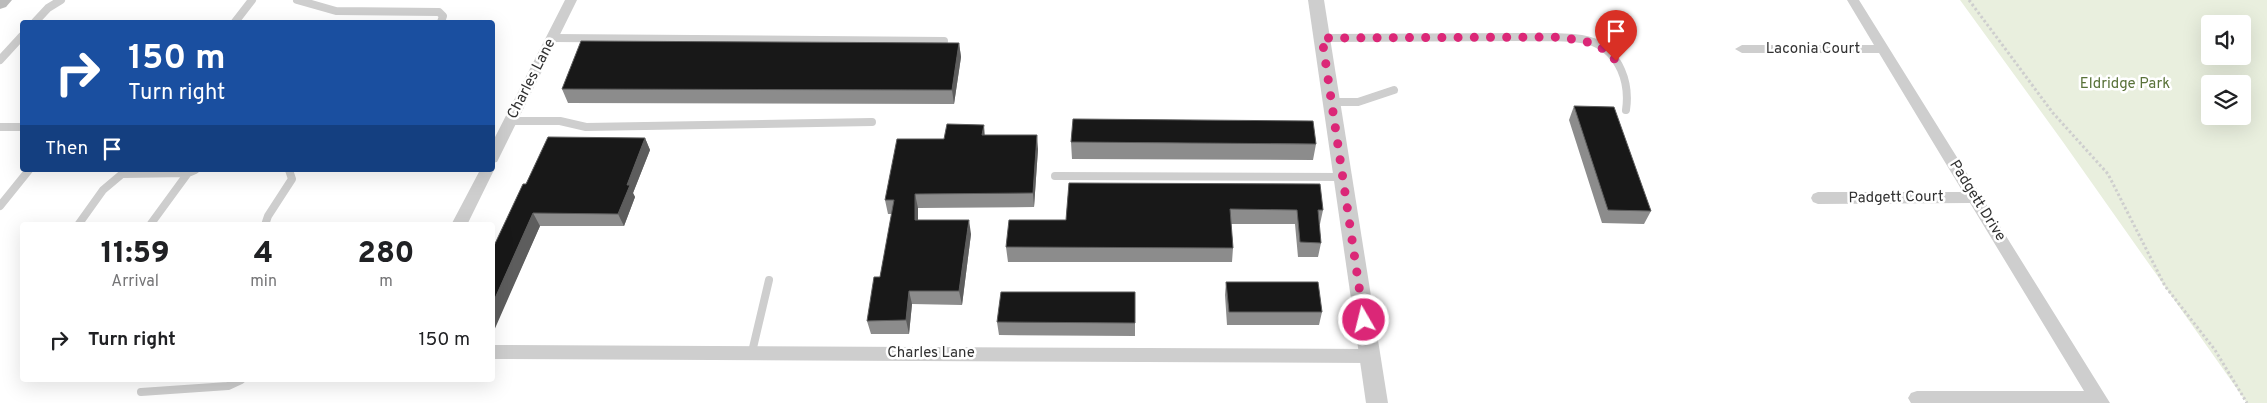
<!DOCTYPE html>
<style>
:root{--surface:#fff;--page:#f2f2f2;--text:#202124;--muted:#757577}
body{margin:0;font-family:Overpass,sans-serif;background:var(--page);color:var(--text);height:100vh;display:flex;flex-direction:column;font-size:19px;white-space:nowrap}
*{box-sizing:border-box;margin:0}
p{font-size:16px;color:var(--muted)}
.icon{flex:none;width:28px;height:28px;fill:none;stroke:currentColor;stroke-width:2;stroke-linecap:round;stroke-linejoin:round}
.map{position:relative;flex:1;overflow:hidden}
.details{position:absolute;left:20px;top:222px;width:475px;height:160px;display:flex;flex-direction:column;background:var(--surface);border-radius:5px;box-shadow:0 5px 20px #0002}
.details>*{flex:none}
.banner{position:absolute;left:20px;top:20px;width:475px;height:152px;border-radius:5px;box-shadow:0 5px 20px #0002;background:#1a4fa0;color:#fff;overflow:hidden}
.fabs{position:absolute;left:2201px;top:15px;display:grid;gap:10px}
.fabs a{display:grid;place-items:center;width:50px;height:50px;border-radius:5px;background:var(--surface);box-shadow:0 5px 20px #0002;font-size:25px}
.pin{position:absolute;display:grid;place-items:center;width:42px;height:42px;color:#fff;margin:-51px -21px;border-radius:50% 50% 50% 0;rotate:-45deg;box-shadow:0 0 5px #0007}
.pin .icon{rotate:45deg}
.me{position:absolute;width:55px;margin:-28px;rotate:352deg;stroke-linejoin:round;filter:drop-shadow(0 0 4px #0008)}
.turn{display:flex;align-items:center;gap:18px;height:105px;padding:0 25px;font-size:22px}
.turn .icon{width:65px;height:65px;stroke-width:2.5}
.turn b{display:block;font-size:35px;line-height:42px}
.then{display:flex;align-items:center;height:48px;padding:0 25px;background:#0003;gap:10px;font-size:19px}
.eta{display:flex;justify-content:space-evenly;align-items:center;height:85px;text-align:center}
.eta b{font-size:30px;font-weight:800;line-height:35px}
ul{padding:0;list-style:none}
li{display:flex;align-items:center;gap:15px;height:65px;padding:0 25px}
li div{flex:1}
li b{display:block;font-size:19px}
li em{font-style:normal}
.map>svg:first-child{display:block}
.green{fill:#e9efde;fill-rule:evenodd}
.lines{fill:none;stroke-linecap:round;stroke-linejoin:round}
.path{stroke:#cecece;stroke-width:3;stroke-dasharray:2.5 2.5;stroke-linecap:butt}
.service{stroke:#cecece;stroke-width:8}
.minor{fill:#cecece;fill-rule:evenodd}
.tertiary{fill:#cecece;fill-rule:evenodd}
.secondary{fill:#bbb;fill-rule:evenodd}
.wall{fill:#8c8c8c}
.shaded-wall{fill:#5d5d5d}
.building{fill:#181818;stroke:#5d5d5d}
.route{stroke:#db2777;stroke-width:9;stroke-dasharray:0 16.2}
.labels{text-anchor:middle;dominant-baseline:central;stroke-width:5;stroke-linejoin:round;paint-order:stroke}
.street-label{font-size:15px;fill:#313131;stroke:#fff}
.park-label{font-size:15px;fill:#597239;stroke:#fff}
</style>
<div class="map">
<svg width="2267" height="403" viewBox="0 0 2267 403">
<rect width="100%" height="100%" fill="#fff"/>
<path class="green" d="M1960 0H2267V403H2247L2063 142ZM2210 24H2242V56H2210ZM2210 84H2242V116H2210Z"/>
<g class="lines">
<path class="path" d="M1969 0 2053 113 2108 174 2165 286 2215 350 2247 403"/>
<path class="service" d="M297 0 336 11 439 12 443 16 441 22
M35 22 48 8 61 0
M235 22 252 0
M553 38 944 41
M1322 38 1554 37C1566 38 1581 37 1593 42 1620 53 1630 83 1626 110
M0 60 22 36
M1332 102H1358L1394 90
M511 121H560L586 127 872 122
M0 127H22
M1055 176 1343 177
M0 206 29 170
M78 225 103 190 122 174 188 173 195 170
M150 225 188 173
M265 225 268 216 292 179 289 170
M752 352 769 280
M141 392 228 386 241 380"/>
<path class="minor" d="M565 0H577L499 158 497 162 492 163V143Z
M1847 0H1859L2110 403H1911L1908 398 1911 393 1917 391H2084L1970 203 1818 204 1813 202 1811 198 1813 194 1818 192H1963L1879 53H1742L1735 49 1742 45H1874Z
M492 167 494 170 467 225H451L480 170H492Z
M492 345 1370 349 1376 351 1378 356 1376 361 1370 363 492 359Z"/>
<path class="tertiary" d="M1308 0H1324L1388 403H1366Z"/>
<path class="secondary" d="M0 0H12L6 7 0 9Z"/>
</g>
<path class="wall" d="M959 43 961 57 954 104 568 103 562 89Z
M1574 106 1651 211 1644 224 1602 223 1569 120Z
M985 135 1038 149 1034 207 918 208V220L971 234 962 305 912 304 909 334H871L867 321 880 277 892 214H888L885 200 944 139Z
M645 138 650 150 633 193 635 197 624 226H540L492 333V250L526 184Z
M1071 142 1316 144 1313 160 1072 159Z
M1069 183 1323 210 1320 224H1319L1321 243 1318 257H1298L1295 224H1231L1233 248 1232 262H1008L1006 247 1066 220Z
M1226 282 1322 312 1319 325H1227L1225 295Z
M1135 292V336L999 335 997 322Z"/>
<path class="shaded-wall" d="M959 43 961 57 954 104 952 90Z
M984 125 985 139 982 135Z
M1037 135 1038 149 1034 207 1033 193Z
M645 138 650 150 633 193 635 197 624 226 618 214 627 185Z
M915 194 918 208V234L915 220Z
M533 213 540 226 493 333 492 305Z
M969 220 971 234 962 305 959 291Z
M909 291 912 304 909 334 906 320Z"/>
<path class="building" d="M581 41 959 43 952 90 562 89Z
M1574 106 1614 107 1651 211 1608 210Z
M1073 119 1313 121 1316 144 1071 142Z
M947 124 984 125 982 135H1037L1033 193 915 194V220H969L959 291H909L906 320 867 321 874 277H880L894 200H885L897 139H944Z
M548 137 645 138 627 185H630L618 214 533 213 492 305V250L523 184H526Z
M1069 183 1320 184 1323 210H1318L1321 243 1300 242 1297 210 1230 209 1233 248 1006 247 1009 220H1066Z
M1226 282H1318L1322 312H1229Z
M1001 292H1135V323L997 322Z"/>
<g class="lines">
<path class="route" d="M1364 320 1322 38 1554 37C1578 40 1600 40 1616 61"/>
</g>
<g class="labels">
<g class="street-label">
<text x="1813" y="49">Laconia Court</text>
<text transform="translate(532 79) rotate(-63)">Charles Lane</text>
<text transform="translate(1896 198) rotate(-1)">Padgett Court</text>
<text transform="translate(1977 201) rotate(58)">Padgett Drive</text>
<text x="931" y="353">Charles Lane</text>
</g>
<g class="park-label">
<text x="2125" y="84">Eldridge Park</text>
</g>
</g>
</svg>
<div class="fabs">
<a><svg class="icon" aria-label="sound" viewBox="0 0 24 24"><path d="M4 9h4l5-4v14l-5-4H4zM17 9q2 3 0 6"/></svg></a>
<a><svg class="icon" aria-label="layers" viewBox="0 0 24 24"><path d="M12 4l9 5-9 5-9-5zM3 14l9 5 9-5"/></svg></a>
</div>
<div class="pin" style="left:1616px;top:61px;background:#d93025"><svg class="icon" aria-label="arrive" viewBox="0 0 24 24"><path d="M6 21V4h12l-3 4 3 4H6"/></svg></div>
<svg class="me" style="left:1364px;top:320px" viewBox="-20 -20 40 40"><circle r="17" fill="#db2777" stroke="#fff" stroke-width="3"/><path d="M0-11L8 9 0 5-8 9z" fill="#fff"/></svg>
<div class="banner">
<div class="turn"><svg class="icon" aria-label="right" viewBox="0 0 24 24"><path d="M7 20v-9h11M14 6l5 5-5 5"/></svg><div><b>150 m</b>Turn right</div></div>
<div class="then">Then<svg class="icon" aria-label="arrive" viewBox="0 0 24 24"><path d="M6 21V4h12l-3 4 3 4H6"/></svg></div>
</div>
<section class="details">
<div class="eta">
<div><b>11:59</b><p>Arrival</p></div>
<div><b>4</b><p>min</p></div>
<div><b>280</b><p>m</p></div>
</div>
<ul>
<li><svg class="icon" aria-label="right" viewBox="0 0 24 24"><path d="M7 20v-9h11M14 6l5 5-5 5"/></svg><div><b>Turn right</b></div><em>150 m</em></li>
</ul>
</section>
</div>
